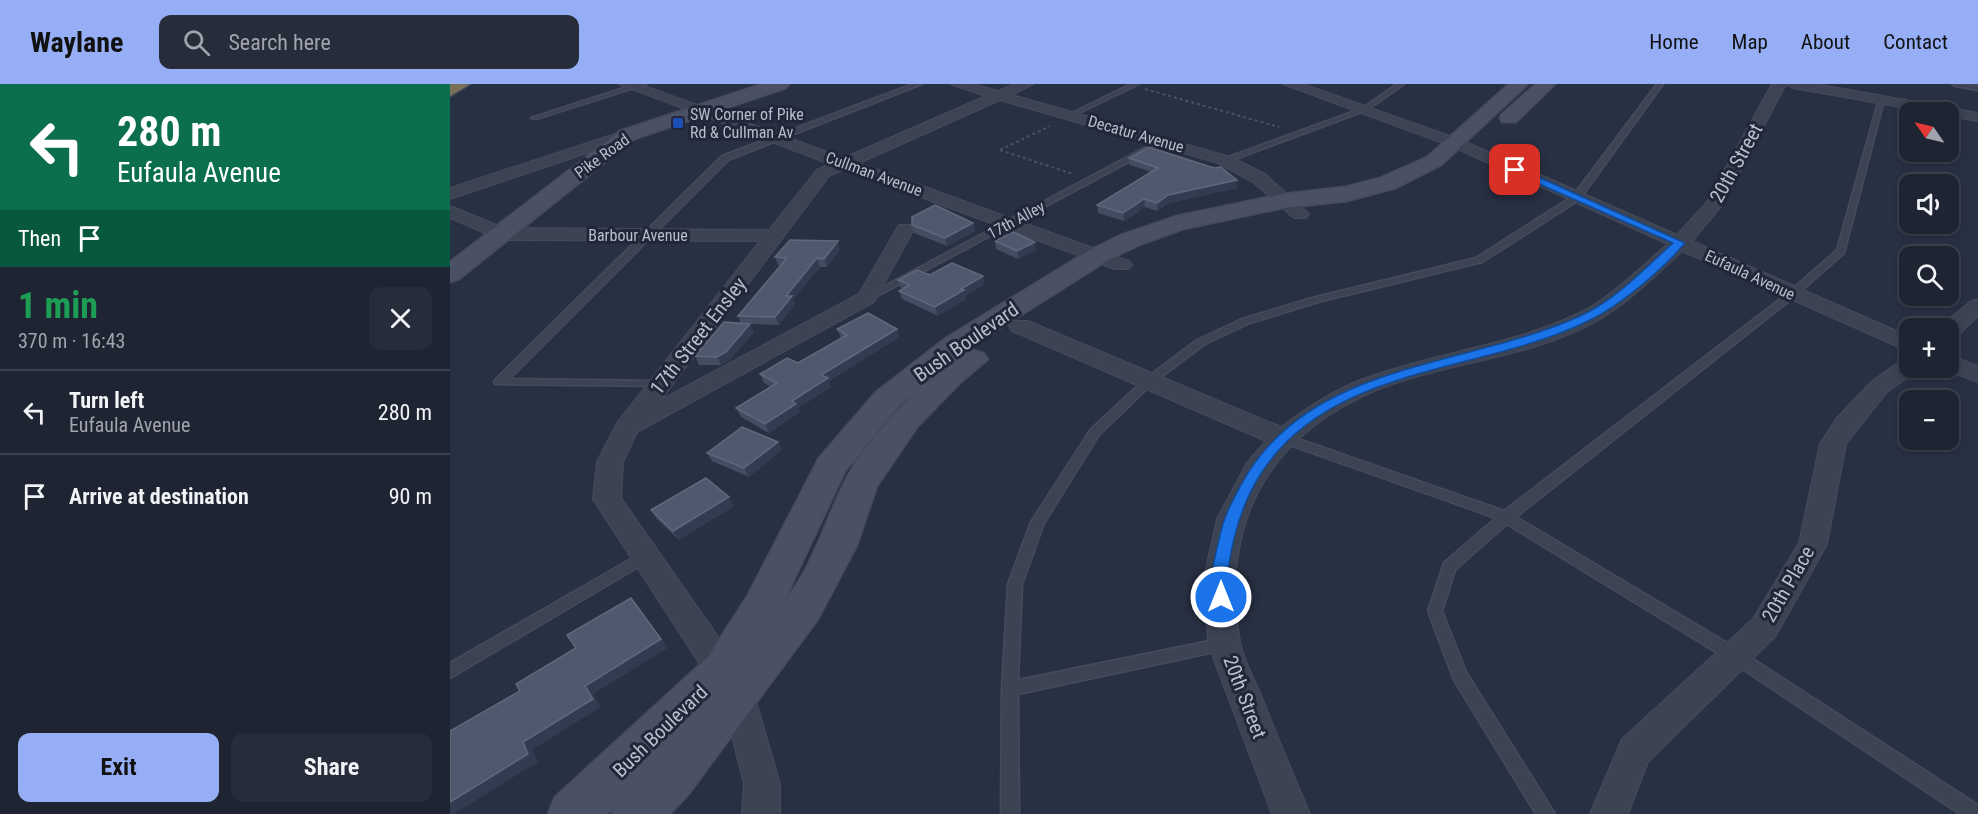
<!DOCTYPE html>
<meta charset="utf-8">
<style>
:root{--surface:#1e2432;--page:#262c3a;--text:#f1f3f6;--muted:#a1a4ac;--line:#3c414d;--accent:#95aef6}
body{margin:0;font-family:"Roboto Condensed",sans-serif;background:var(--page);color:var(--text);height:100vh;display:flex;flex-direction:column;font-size:22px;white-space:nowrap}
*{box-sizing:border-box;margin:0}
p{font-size:20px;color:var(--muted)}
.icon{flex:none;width:33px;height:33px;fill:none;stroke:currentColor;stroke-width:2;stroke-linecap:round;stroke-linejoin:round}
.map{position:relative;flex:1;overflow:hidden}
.drawer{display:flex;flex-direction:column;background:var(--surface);width:450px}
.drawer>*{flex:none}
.top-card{background:#0b6e4f;color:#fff;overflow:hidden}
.needle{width:39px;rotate:304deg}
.fabs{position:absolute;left:1449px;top:18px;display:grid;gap:12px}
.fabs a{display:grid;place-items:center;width:60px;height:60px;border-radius:12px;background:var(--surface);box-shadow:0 3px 9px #0003,0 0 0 2px var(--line);font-size:30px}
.pin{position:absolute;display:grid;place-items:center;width:51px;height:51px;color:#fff;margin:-26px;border-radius:12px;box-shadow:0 3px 9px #0006}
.me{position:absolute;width:66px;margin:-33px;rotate:0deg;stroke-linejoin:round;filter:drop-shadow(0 0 4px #0008)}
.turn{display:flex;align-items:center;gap:21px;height:126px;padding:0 18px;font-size:27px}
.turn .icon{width:78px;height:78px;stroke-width:2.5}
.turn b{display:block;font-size:42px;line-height:51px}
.then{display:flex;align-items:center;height:57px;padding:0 18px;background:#0003;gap:12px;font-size:22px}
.round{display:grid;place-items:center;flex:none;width:63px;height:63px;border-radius:12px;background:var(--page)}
.head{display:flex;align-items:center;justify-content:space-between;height:102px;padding:0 18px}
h1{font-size:36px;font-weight:700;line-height:45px;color:#1e9e55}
.cta{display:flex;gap:12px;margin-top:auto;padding:12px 18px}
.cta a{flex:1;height:69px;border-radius:12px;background:var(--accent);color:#111;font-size:24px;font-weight:700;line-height:69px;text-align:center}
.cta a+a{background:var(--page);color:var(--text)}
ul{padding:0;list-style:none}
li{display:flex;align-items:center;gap:18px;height:84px;padding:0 18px;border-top:2px solid var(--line)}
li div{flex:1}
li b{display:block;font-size:22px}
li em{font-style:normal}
header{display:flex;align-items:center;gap:36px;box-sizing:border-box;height:84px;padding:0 30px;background:var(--accent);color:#111}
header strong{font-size:28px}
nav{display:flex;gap:33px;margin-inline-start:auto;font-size:21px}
.search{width:420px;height:54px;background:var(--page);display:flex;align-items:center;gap:15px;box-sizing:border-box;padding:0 21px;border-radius:12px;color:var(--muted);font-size:22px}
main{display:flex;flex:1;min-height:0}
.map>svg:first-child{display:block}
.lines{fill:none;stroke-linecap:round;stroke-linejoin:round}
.lane-casing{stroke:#464b5c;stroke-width:3}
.street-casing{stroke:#464b5c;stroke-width:2}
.secondary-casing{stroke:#464b5c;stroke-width:3}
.highway-casing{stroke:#474d5d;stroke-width:3}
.path{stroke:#43565c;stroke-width:2;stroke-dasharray:3 3;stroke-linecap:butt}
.lane{fill:#3c4353;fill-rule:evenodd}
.street{fill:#3c4353;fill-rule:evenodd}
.secondary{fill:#4a5165;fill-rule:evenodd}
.highway{fill:#787059;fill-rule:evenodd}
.wall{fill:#434c61}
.shaded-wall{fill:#333b50}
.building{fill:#50586d;stroke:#60687c;stroke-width:1.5}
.route{fill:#1a73e8;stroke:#114b97;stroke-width:1.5}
.transit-dot{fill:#1a4fb4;stroke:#212738;stroke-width:2}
.labels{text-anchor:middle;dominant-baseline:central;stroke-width:6;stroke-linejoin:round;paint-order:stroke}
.far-poi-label{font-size:16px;fill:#babecc;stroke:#212738;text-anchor:start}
.far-street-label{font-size:16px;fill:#babecc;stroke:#212738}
.street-label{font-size:20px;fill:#babecc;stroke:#212738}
</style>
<header>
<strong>Waylane</strong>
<div class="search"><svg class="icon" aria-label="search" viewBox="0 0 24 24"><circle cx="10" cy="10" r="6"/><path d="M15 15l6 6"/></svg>Search here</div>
<nav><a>Home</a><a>Map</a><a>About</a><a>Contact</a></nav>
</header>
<main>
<section class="drawer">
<div class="top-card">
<div class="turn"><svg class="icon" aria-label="left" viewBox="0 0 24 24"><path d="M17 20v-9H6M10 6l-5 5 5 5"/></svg><div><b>280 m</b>Eufaula Avenue</div></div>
<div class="then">Then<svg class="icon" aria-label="arrive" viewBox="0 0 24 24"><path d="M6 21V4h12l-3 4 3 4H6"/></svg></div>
</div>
<div class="head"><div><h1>1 min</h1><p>370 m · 16:43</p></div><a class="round"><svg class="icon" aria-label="close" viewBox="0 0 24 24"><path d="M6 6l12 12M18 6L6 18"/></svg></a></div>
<ul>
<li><svg class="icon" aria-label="left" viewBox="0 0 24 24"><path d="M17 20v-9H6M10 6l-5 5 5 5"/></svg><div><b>Turn left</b><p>Eufaula Avenue</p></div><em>280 m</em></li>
<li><svg class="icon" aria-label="arrive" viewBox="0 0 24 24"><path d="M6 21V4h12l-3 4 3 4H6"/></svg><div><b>Arrive at destination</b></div><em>90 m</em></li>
</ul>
<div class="cta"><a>Exit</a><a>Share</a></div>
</section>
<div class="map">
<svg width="1528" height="730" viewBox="0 0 1528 730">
<rect width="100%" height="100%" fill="#283043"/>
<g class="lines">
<g class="lane-casing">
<path id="lane" d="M186 0H196L86 35 81 34Z
M463 0H472L278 76 59 295 211 297 216 300 215 302 45 300 44 298 45 296 272 72Z
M681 0H689L623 32 618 31Z
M947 0H954L917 26 777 78 770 76 913 24Z
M1207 0H1213L1129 116 1032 178 868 218 800 239 755 260 703 299 649 351 594 439 572 500 568 596 774 554 779 555 782 560 779 565 774 566 568 610 569 730H551L552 605 558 500 581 438 641 345 695 295 747 256 792 235 862 214 1026 174 1123 112Z
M1502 0 1528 2V6L1505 2Z
M1429 15 1434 16 1394 169 1344 213 1066 433 1289 566 1528 721V730H1510L1279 576 1057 440 1005 486 992 527 1016 588 1105 730H1086L1004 596 978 527 994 479 1046 434 829 357 827 354 833 350 837 351 1054 427 1338 209 1387 166Z
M711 55 718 57 420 216 417 217 412 214Z
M195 467 200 468 202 472 200 476 0 594V579Z"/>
</g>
<g class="street-casing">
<path id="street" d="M169 0H189L394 74 536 12 501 0H523L548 7 565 0H583L562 11 780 73 815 90 859 130 856 134H844L803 98 768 79 550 16 409 79 679 177 682 181 679 185H665L395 85 379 92 211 316 409 210 449 141H461L464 145 424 218 187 348 173 378 171 414 301 600 330 700V730H292L294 700 273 616 143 415 147 378 167 339 310 157 51 156 0 134V122L54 144 319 146 367 86 380 80Z
M833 0H853L1011 56 1227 151 1257 118 1322 0H1336L1273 120 1242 157 1460 253V268L1232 167C1205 192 1178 219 1145 238 1080 274 997 278 929 305 817 351 770 440 790 558 793 575 803 593 810 609 826 649 843 690 860 730H822L758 560 755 489 767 435 797 379 816 357 562 247 559 242 562 237H578L831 343C856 325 883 306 913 295 983 269 1060 262 1127 230 1162 214 1189 184 1218 160L1001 62Z
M1336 0H1366L1528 29V37L1498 32V28H1479L1343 4Z
M177 46 185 51 182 54 0 115V104Z
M1528 215V232L1506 253 1498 254V244L1490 243 1521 217Z
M1498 271 1528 282V298L1491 284H1498Z
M1460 274V284H1470L1468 286 1437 308 1396 360 1377 460 1325 553 1198 678 1178 730H1140L1172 655 1303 535 1349 459 1370 360 1386 335 1421 298 1452 276Z"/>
</g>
<g class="secondary-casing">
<path id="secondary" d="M312 0H339L336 4 184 55 9 195 0 198V178L170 47Z
M1059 0H1078L991 81 946 104 896 117 833 124 733 145 689 161 658 176 516 266 513 269 523 266 533 269 538 275 511 298 468 342 427 402 407 461 368 535 238 711 220 730H162L165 722 157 730H98L105 713 258 573 298 511 369 374 426 308 496 254 640 166 671 151 727 132 833 110 895 103 930 94 977 73ZM469 305C445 329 409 368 394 399 374 440 363 483 333 519L395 387 448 322Z
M1086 0H1105L1066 38H1052L1050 34 1052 30Z"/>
</g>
<g class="highway-casing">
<path id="highway" d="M0 0H20L0 12Z"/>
</g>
<path class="path" d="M695 5 829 43
M550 66 623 90
M550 66 600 42"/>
<use href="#lane" class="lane"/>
<use href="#street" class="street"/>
<use href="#secondary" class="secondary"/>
<use href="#highway" class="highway"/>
</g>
<path class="wall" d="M679 74 787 104 719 119 707 127 695 123 674 137 648 129 647 121 701 88 680 81Z
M523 139 525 147 497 162 464 149 462 141Z
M545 157 586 166 568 175 546 165Z
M390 165 377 183H370L343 215 345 220 329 241 300 240 304 248 280 276 271 281H249L245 272 291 239 288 232 331 181H328L325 173Z
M480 191 535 200 515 212 516 215 488 232 452 215 449 207 453 205 451 204 448 196Z
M387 245H447L449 253 379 297 381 303 348 324 350 328 319 349 291 333 286 324 321 303 314 299 310 290 348 279 391 254Z
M332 366 299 393 262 377 257 369Z
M284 422 229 456 207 435 201 426Z"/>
<path class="shaded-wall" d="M787 96V104L719 119 707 127V119L718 111Z
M694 115 695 123 674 137 673 129Z
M523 139 525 147 497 162 495 154Z
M388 157 390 165 377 183 374 175Z
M585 158 586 166 568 175 567 167Z
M367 174 370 183 343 215 345 220 329 241 325 233 336 212Z
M533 192 535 200 515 212 516 215 488 232 485 223 511 205Z
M300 240 304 248 280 276 271 281 267 273Z
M447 245 449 253 379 297 381 303 348 324 350 328 319 349 315 340 371 291Z
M328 358 332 366 299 393 294 384Z
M279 413 284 422 229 456 223 447Z
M181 514 218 564 143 610 151 623 82 666 88 678 4 730H0V718L73 658 135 602Z"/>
<path class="building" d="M699 63 764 84 771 83 787 96 718 111 707 119 694 115 673 129 647 121 708 84 679 74Z
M485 121 523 139 495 154 462 141V133Z
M563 148 585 158 567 167 545 157Z
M340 156 388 157 374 175 367 174 336 212H342L325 233 288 232 337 174 325 173Z
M502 179 533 192 511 205 514 206 485 223 449 207 460 201 448 196 467 186 480 191Z
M418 229 447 245 371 291 378 294 342 317 346 320 315 340 286 324 327 299 310 290 337 274 348 279 397 251 387 245Z
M274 238 300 240 276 268 267 273 245 272Z
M292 343 328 358 294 384 257 369Z
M256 394 279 413 223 447 201 426Z
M181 514 211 555 135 602 143 615 73 658 78 670 0 718V647L70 607 66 600 126 564 117 551Z"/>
<path class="route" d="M1062 84H1068L1235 159C1212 186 1171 221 1140 236 1035 289 882 280 812 388 792 418 783 451 778 486 777 497 782 508 777 518H766C756 498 766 471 770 451 774 432 782 418 791 401 857 277 1017 284 1130 232 1166 216 1194 185 1223 159L1062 88Z"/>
<rect class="transit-dot" x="222" y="33" width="12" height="12" rx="3"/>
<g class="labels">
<g class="far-poi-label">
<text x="240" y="30">SW Corner of Pike<tspan x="240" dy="18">Rd &amp; Cullman Av</tspan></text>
</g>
<g class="far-street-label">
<text transform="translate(686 50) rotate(16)">Decatur Avenue</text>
<text transform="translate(152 72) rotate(-36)">Pike Road</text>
<text transform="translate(424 90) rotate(20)">Cullman Avenue</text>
<text transform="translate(566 136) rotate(-28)">17th Alley</text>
<text x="188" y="151">Barbour Avenue</text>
<text transform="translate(1300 191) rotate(25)">Eufaula Avenue</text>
</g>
<g class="street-label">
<text transform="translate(1286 79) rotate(-61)">20th Street</text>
<text transform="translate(248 252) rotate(-52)">17th Street Ensley</text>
<text transform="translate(516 258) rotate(-35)">Bush Boulevard</text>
<text transform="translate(1338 500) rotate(-60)">20th Place</text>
<text transform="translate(795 613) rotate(69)">20th Street</text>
<text transform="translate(210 647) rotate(-44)">Bush Boulevard</text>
</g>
</g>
</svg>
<div class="fabs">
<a><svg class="needle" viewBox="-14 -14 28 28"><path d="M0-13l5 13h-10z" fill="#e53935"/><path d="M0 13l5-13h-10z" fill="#a1a4ac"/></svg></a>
<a><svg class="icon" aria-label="sound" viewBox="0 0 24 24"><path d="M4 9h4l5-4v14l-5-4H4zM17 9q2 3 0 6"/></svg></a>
<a><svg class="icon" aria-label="search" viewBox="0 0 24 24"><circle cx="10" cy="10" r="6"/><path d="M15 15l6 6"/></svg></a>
<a>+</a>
<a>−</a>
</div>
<div class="pin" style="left:1065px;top:86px;background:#d93025"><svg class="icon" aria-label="arrive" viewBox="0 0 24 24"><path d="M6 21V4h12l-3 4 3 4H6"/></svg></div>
<svg class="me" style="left:771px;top:513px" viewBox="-20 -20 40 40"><circle r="17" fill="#1a73e8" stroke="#fff" stroke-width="3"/><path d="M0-11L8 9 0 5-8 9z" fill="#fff"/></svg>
</div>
</main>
